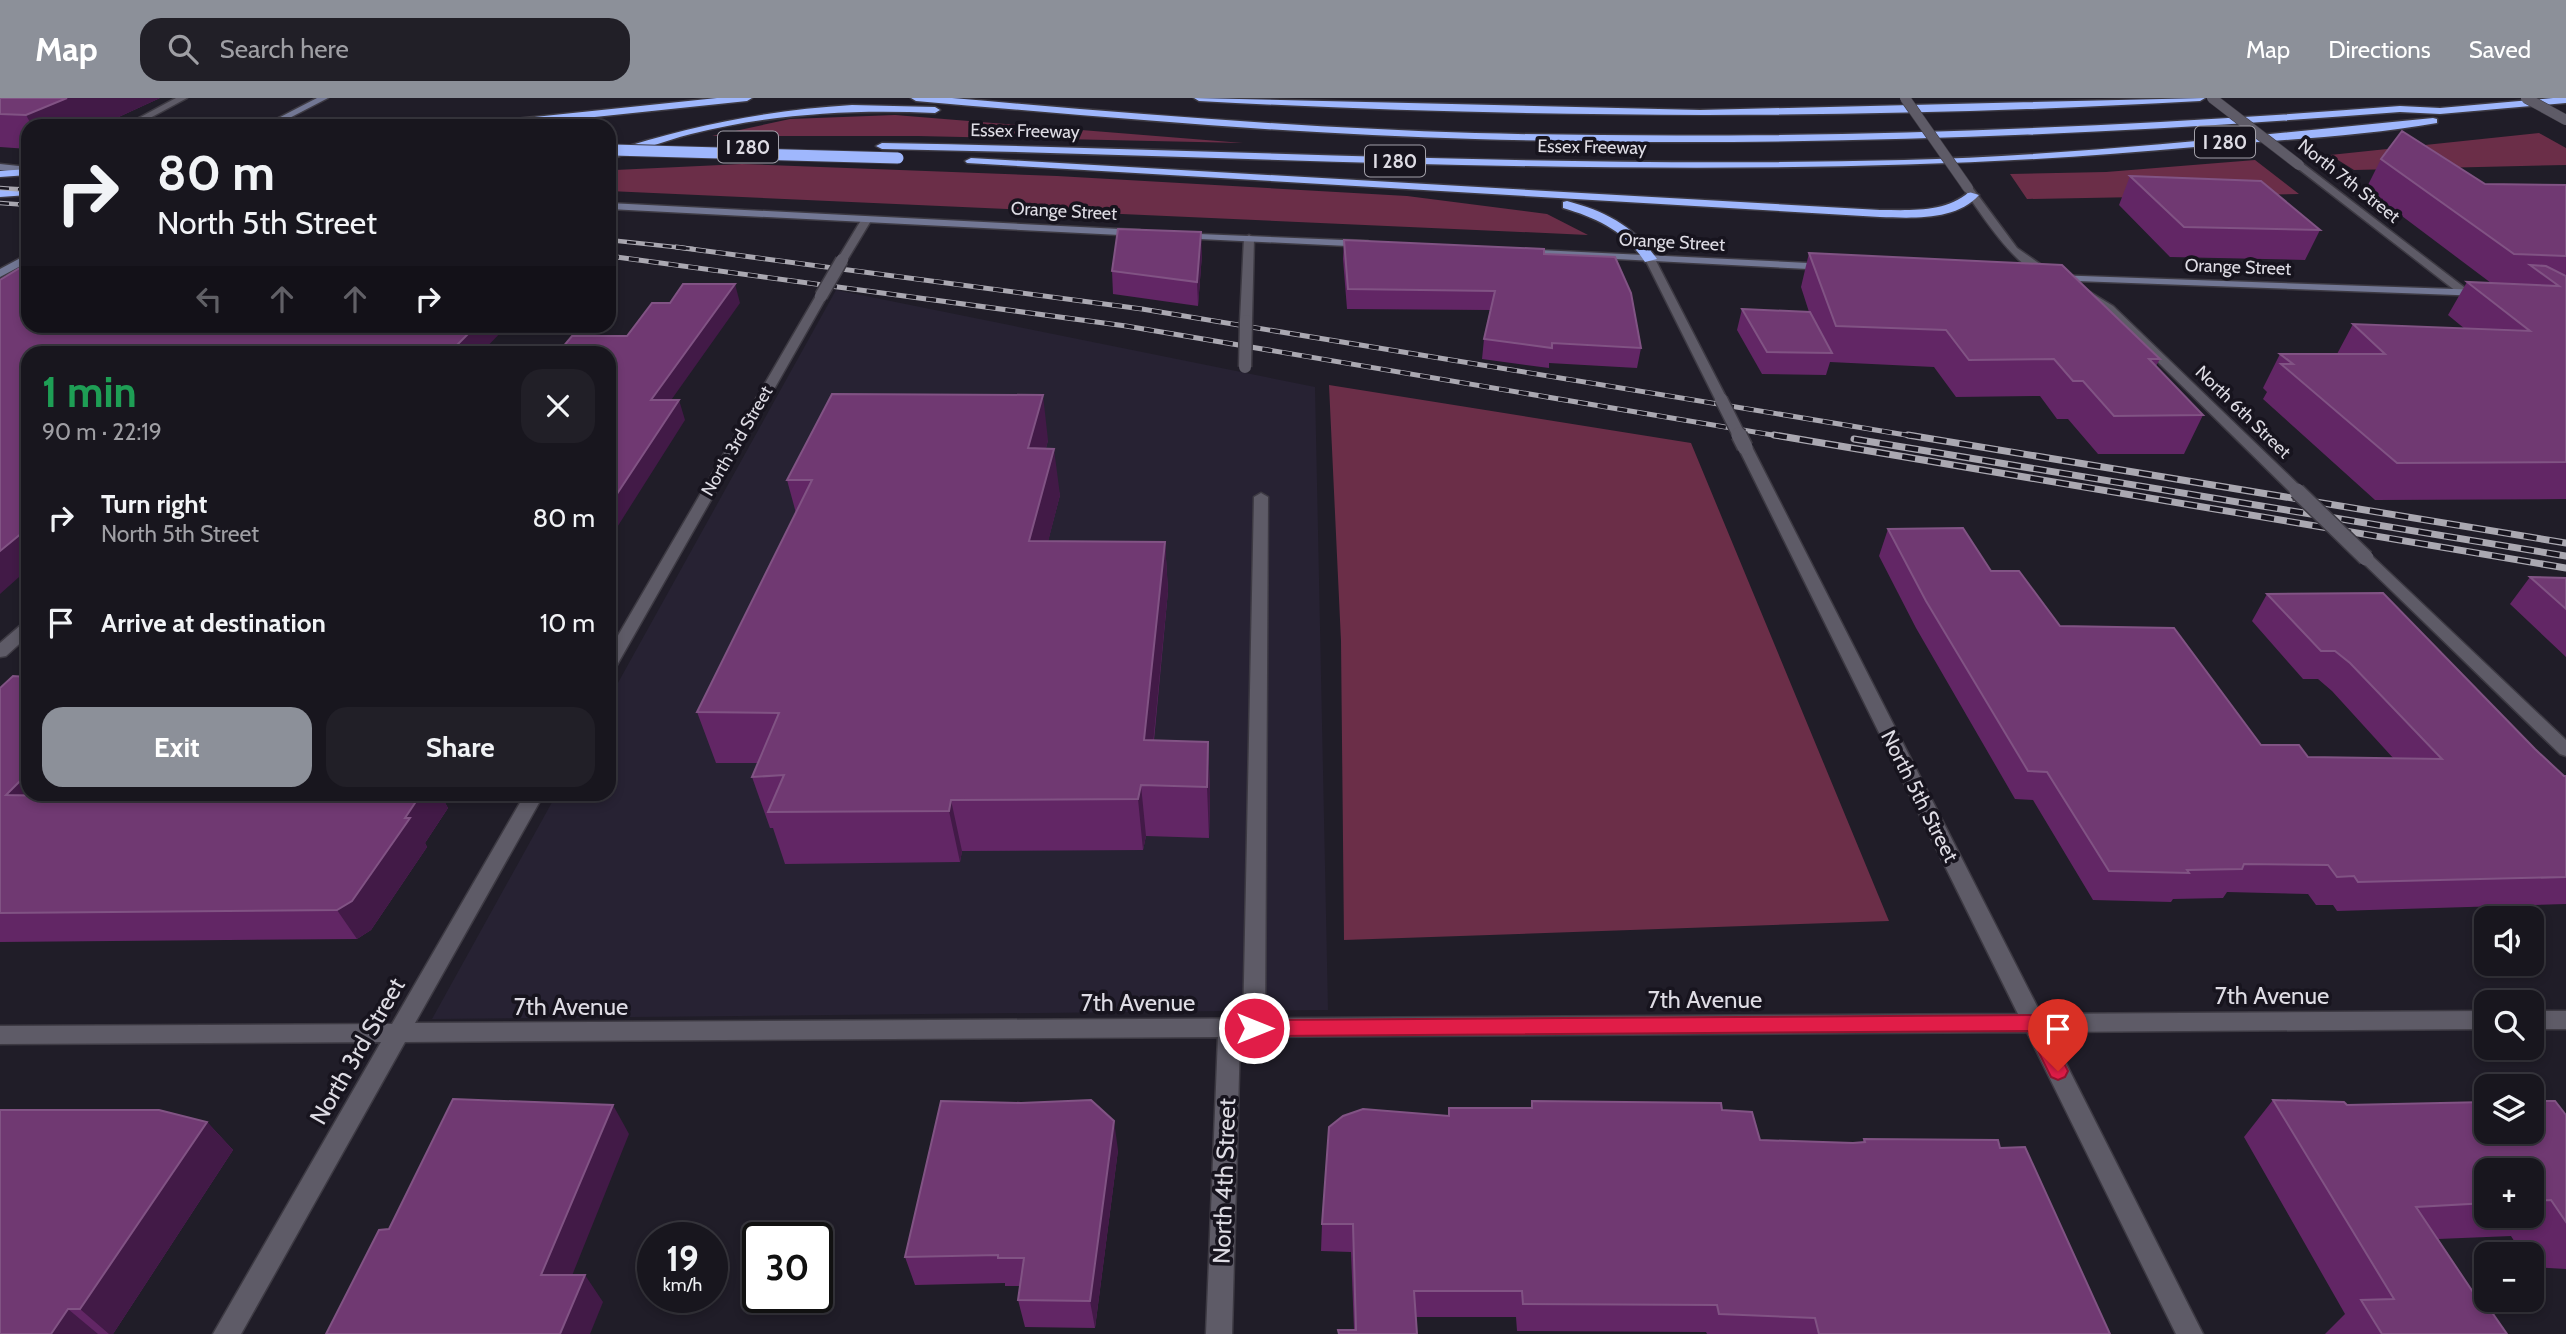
<!DOCTYPE html>
<meta charset="utf-8">
<style>
:root{--surface:#18161e;--page:#211f27;--text:#f1f3f6;--muted:#9f9fa4;--line:#36353c;--accent:#8c9099}
body{margin:0;font-family:Cabin,sans-serif;background:var(--page);color:var(--text);height:100vh;display:flex;flex-direction:column;font-size:26px;white-space:nowrap}
*{box-sizing:border-box;margin:0}
p{font-size:23px;color:var(--muted)}
.icon{flex:none;width:38px;height:38px;fill:none;stroke:currentColor;stroke-width:2;stroke-linecap:round;stroke-linejoin:round}
.map{position:relative;flex:1;overflow:hidden}
.details{position:absolute;left:21px;top:248px;width:595px;height:455px;display:flex;flex-direction:column;background:var(--surface);border-radius:21px;box-shadow:0 4px 10px #0003,0 0 0 2px var(--line)}
.details>*{flex:none}
.banner{position:absolute;left:21px;top:21px;width:595px;height:214px;border-radius:21px;box-shadow:0 4px 10px #0003,0 0 0 2px var(--line);background:#18161e;color:var(--text);overflow:hidden}
.buttons{position:absolute;left:2474px;top:808px;display:grid;gap:14px}
.buttons a{display:grid;place-items:center;width:70px;height:70px;border-radius:14px;background:var(--surface);box-shadow:0 4px 10px #0003,0 0 0 2px var(--line);font-size:35px}
.speed{position:absolute;left:637px;top:1124px;display:flex;gap:14px;font-size:35px;font-weight:700;text-align:center}
.speed>*{display:grid;place-content:center;width:91px;height:91px;border-radius:50%;background:var(--surface);box-shadow:0 4px 10px #0003,0 0 0 2px var(--line);line-height:1}
.speed small{font-size:18px;font-weight:400}
.speed .limit{border:4px solid #111;border-radius:10px;background:#fff;color:#111}
.pin{position:absolute;display:grid;place-items:center;width:60px;height:60px;color:#fff;margin:-72px -30px;border-radius:50% 50% 50% 0;rotate:-45deg;box-shadow:0 0 7px #0007}
.pin .icon{rotate:45deg}
.me{position:absolute;width:77px;margin:-38px;rotate:90deg;stroke-linejoin:round;filter:drop-shadow(0 0 5px #0008)}
.turn{display:flex;align-items:center;gap:24px;height:147px;padding:0 21px;font-size:32px}
.turn .icon{width:91px;height:91px;stroke-width:2.5}
.turn b{display:block;font-size:49px;line-height:60px}
.lanes{display:flex;align-items:center;height:66px;padding:0 21px;background:#0003;justify-content:center;gap:35px;direction:ltr}
.lanes .off{opacity:.35}
.round{display:grid;place-items:center;flex:none;width:74px;height:74px;border-radius:21px;background:var(--page)}
.overview{display:flex;align-items:center;justify-content:space-between;height:119px;padding:0 21px}
h1{font-size:42px;font-weight:700;line-height:52px;color:#1e9e55}
.button{display:flex;gap:14px;margin-top:auto;padding:14px 21px}
.button a{flex:1;height:80px;border-radius:21px;background:var(--accent);color:#fff;font-size:28px;font-weight:700;line-height:80px;text-align:center}
.button a+a{background:var(--page);color:var(--text)}
ul{padding:0;list-style:none}
li{display:flex;align-items:center;gap:21px;height:105px;padding:0 21px}
li div{flex:1}
li b{display:block;font-size:26px}
li em{font-style:normal}
header{display:flex;align-items:center;gap:42px;box-sizing:border-box;height:98px;padding:0 35px;background:var(--accent);color:#fff}
header strong{font-size:33px}
nav{display:flex;gap:38px;margin-inline-start:auto;font-size:24px}
.search{width:490px;height:63px;background:var(--page);display:flex;align-items:center;gap:18px;box-sizing:border-box;padding:0 24px;border-radius:21px;color:var(--muted);font-size:26px}
.map>svg:first-child{display:block}
.built{fill:#272233}
.green{fill:#6b2e48}
.lines{fill:none;stroke-linecap:round;stroke-linejoin:round}
.service-casing{stroke:#3d3a43;stroke-width:3}
.minor-casing{stroke:#3d3a43;stroke-width:3}
.tertiary-casing{stroke:#3d3a43;stroke-width:3}
.secondary-casing{stroke:#3d3a43;stroke-width:3}
.motorway-casing{stroke:#3d3a43;stroke-width:3}
.service{fill:#5e5b67;fill-rule:evenodd}
.minor{fill:#5e5b67;fill-rule:evenodd}
.tertiary{fill:#5e5b67;fill-rule:evenodd}
.secondary{fill:#727794;fill-rule:evenodd}
.motorway{fill:#9fb7fd;fill-rule:evenodd}
.rail-far2-casing{stroke:#aaa8b1;stroke-width:4.5}
.rail-far1-casing{stroke:#aaa8b1;stroke-width:5}
.rail-casing{stroke:#aaa8b1;stroke-width:7}
.rail-far2{stroke:#17141e;stroke-width:2.5;stroke-dasharray:9;stroke-linecap:butt}
.rail-far1{stroke:#17141e;stroke-width:3.5;stroke-dasharray:10;stroke-linecap:butt}
.rail{stroke:#17141e;stroke-width:4.5;stroke-dasharray:13;stroke-linecap:butt}
.service-bridge-casing{stroke:#3d3a43;stroke-width:15;stroke-linecap:butt}
.minor-bridge-far2-casing{stroke:#3d3a43;stroke-width:11;stroke-linecap:butt}
.minor-bridge-far1-casing{stroke:#3d3a43;stroke-width:15;stroke-linecap:butt}
.minor-bridge-casing{stroke:#3d3a43;stroke-width:18;stroke-linecap:butt}
.tertiary-bridge-casing{stroke:#3d3a43;stroke-width:11;stroke-linecap:butt}
.motorway-bridge-casing{stroke:#3d3a43;stroke-width:13;stroke-linecap:butt}
.service-bridge{stroke:#5e5b67;stroke-width:12}
.minor-bridge-far2{stroke:#5e5b67;stroke-width:10}
.minor-bridge-far1{stroke:#5e5b67;stroke-width:12}
.minor-bridge{stroke:#5e5b67;stroke-width:15}
.tertiary-bridge{stroke:#5e5b67;stroke-width:10}
.motorway-bridge{stroke:#9fb7fd;stroke-width:11}
.wall{fill:#622665;fill-rule:evenodd}
.shaded-wall{fill:#421a47}
.building{fill:#703972;stroke:#815384;stroke-width:2}
.route{fill:#e11d48;stroke:#92132f;stroke-width:2}
.labels{text-anchor:middle;dominant-baseline:central;stroke-width:7;stroke-linejoin:round;paint-order:stroke}
.far-street-label{font-size:18px;fill:#dedce4;stroke:#17141e}
.shield{fill:#17141e;stroke:#a2a0a9;stroke-width:2}
.shield-label{font-size:19px;font-weight:bold;fill:#dedce4}
.street-label{font-size:21px;fill:#dedce4;stroke:#17141e}
.near-street-label{font-size:24px;fill:#dedce4;stroke:#17141e}
</style>
<header>
<strong>Map</strong>
<div class="search"><svg class="icon" aria-label="search" viewBox="0 0 24 24"><circle cx="10" cy="10" r="6"/><path d="M15 15l6 6"/></svg>Search here</div>
<nav><a>Map</a><a>Directions</a><a>Saved</a></nav>
</header>
<div class="map">
<svg width="2566" height="1236" viewBox="0 0 2566 1236">
<rect width="100%" height="100%" fill="#201d28"/>
<path class="built" d="M836 192 1315 289 1328 912 432 921 556 697 609 696V601Z"/>
<path class="green" d="M895 17 1243 45 918 38H712L790 21Z
M2539 35 2566 50V67L2354 72 2330 57Z
M2255 62 2299 96 2027 101 2010 76 2106 74Z
M742 66 1057 78 1407 98 1547 116 1588 137 609 93V78L615 72Z
M1329 287 1691 345 1889 823 1344 842 1341 543Z"/>
<g class="lines">
<g class="service-casing">
<path id="service" d="M176 0H187L135 28H124Z
M1261 395 1268 399 1265 930 1262 936 1254 939 1246 936 1243 930 1254 399Z"/>
</g>
<g class="minor-casing">
<path id="minor" d="M2296 65H2302L2469 193V197H2461L2296 69Z
M863 119 872 121 846 164H838L837 162Z
M1249 137 1254 140 1252 223 1246 227 1240 223 1244 140Z
M1650 158 1655 161 1727 301 1726 304H1716L1715 301 1645 161Z
M2072 188H2080L2113 208 2302 390V396H2292L2105 212 2072 192Z
M817 196 827 198 617 567 609 572V553Z
M1745 345 1752 349 2041 916 2487 913V931L2050 934 2203 1236H2176L2027 934 1240 939 1232 1236H1206L1218 939 405 944 241 1236H213L381 944 0 946V928L392 926 525 696H544L415 925 2018 916 1738 349Z
M2366 455 2371 457 2566 642V658L2560 656 2361 463 2358 460Z
M28 524V538L6 558 0 559V545L22 526Z
M2532 913H2566V931H2532Z"/>
</g>
<g class="tertiary-casing">
<path id="tertiary" d="M1968 87 1971 88 2017 150 2053 175V179C2023 183 1979 113 1963 90Z"/>
</g>
<g class="secondary-casing">
<path id="secondary" d="M317 0H328L274 28H263Z
M0 66 28 69V75L0 72Z
M609 105 1140 132 1145 135 1140 138 609 111Z
M1175 135 1368 143 1373 146 1368 149 1179 140 1175 139Z
M1521 151 1829 166 1835 169 1829 172 1517 156 1516 154Z
M28 156V164L0 179V171Z
M2053 177 2483 192 2489 195 2483 198 2049 182 2047 180Z"/>
</g>
<g class="motorway-casing">
<path id="motorway" d="M717 0H752L747 3 509 28H473L478 25Z
M911 0H952C1126 15 1301 30 1475 35 1784 43 2092 32 2400 8L2440 10 2553 0H2566V5L2440 16 2400 14C2092 38 1784 50 1475 41 1288 36 1102 19 916 3Z
M1194 0 1700 12 2205 0 2200 3C1866 22 1533 21 1199 3Z
M852 7 935 9 940 12 935 15C853 11 771 16 691 36 663 43 637 54 609 61V54C689 28 768 12 852 7Z
M2433 20 2437 21V25C2358 39 2275 42 2195 49 1758 90 1320 59 882 51L876 48 882 45C1223 51 1563 71 1904 62 2081 57 2257 37 2433 20Z
M971 60 1880 112C1910 112 1945 115 1969 94L1979 97C1956 123 1912 120 1880 119L967 65 965 63Z
M28 71V77L0 79V73Z
M28 89V97L0 99V91Z
M1567 103C1605 113 1634 128 1657 161L1645 164C1625 133 1597 120 1563 110V104Z"/>
</g>
<use href="#service" class="service"/>
<use href="#minor" class="minor"/>
<use href="#tertiary" class="tertiary"/>
<use href="#secondary" class="secondary"/>
<use href="#motorway" class="motorway"/>
<g class="rail-far2-casing">
<path id="rail-far2" d="M0 90 28 92
M0 105 28 107
M609 142 693 151"/>
</g>
<g class="rail-far1-casing">
<path id="rail-far1" d="M676 149 1142 211 1918 339
M609 158 1126 228 1784 339"/>
</g>
<g class="rail-casing">
<path id="rail" d="M1774 337 2566 470
M1908 337 2566 445
M1854 341 2566 458"/>
</g>
<use href="#rail-far2" class="rail-far2"/>
<use href="#rail-far1" class="rail-far1"/>
<use href="#rail" class="rail"/>
<g class="service-bridge-casing">
<path id="service-bridge" d="M1245 269 1246 223"/>
</g>
<g class="minor-bridge-far2-casing">
<path id="minor-bridge-far2" d="M2212 0 2299 67"/>
</g>
<g class="minor-bridge-far1-casing">
<path id="minor-bridge-far1" d="M821 198 842 162
M1721 301 1740 339"/>
</g>
<g class="minor-bridge-casing">
<path id="minor-bridge" d="M1739 337 1745 349
M2297 393 2366 460"/>
</g>
<g class="tertiary-bridge-casing">
<path id="tertiary-bridge" d="M1905 0 1968 90
M2526 0 2566 22"/>
</g>
<g class="motorway-bridge-casing">
<path id="motorway-bridge" d="M613 52 898 60"/>
</g>
<use href="#service-bridge" class="service-bridge"/>
<use href="#minor-bridge-far2" class="minor-bridge-far2"/>
<use href="#minor-bridge-far1" class="minor-bridge-far1"/>
<use href="#minor-bridge" class="minor-bridge"/>
<use href="#tertiary-bridge" class="tertiary-bridge"/>
<use href="#motorway-bridge" class="motorway-bridge"/>
</g>
<path class="wall" d="M0 0H160L99 28H28V51L0 49Z
M2381 61 2485 86 2566 87V401L2375 402 2263 301 2267 294 2263 290 2280 256H2337L2353 226 2465 231 2448 217 2467 184 2491 185 2366 91Z
M2130 78 2320 132 2305 162 2170 159 2119 107Z
M1344 142 1544 156 1641 250 1637 270 1549 265V270L1482 261 1484 241 1490 212 1347 211 1343 161Z
M1809 155 2160 261 2156 268 2203 317 2184 356H2098L2068 321H2057L2040 298 1956 299 1934 269 1830 264 1826 277 1762 276 1737 232 1742 211 1809 214 1801 189Z
M1202 156 1198 208 1113 196 1112 173Z
M1048 342 1046 350 1060 397 1048 443 1165 444 1168 493 1154 642 1208 644 1210 695 1209 740 1146 738 1143 752 962 753 960 764 785 766 773 730H770L752 679 758 665H716L697 614 796 415 787 382Z
M1888 431 1991 473 2060 528 2261 647 2308 659 2394 661 2332 593 2318 581H2303L2252 523 2267 496 2535 651 2564 678H2566V806L2337 813 2333 807H2316L2308 796 2227 794 2223 800 2173 801 2171 804 2093 802 2033 702 2015 701 1916 530 1879 458Z
M2530 479 2566 480V559L2510 506Z
M27 579 28 696 210 701 213 696H440L448 710 425 745 427 749 371 832 357 841 0 844V590Z
M2273 1002 2347 1007 2566 1017V1171L2532 1169V1157H2523L2511 1138 2438 1141 2477 1200 2507 1236H2325L2345 1216 2244 1039ZM2487 1073H2532V1118H2487Z
M1532 1003 1722 1012 1760 1042 1853 1045H1862L1864 1041 2000 1050 2110 1236H1707L1706 1234 1517 1233 1516 1219H1416L1354 1232 1351 1154 1321 1153 1322 1126 1448 1018 1449 1010H1531Z
M207 1024 233 1052 113 1236H0Z
M1118 1052 1095 1230 1025 1229 1018 1202 1020 1188H1005V1185L915 1187 905 1159Z"/>
<path class="shaded-wall" d="M67 0H160L99 28H32L26 17Z
M1201 134 1202 156 1198 208 1197 184Z
M735 186 740 205 657 322 651 302Z
M315 228H353L322 256 311 235V231Z
M476 228H507L480 256H448Z
M1043 297 1048 342 1035 396 1028 350Z
M679 302 685 322 609 442V408Z
M1054 351 1060 397 1036 491 1029 443Z
M28 430V471L0 496V453Z
M1165 444 1168 493 1149 687 1144 642Z
M1208 644 1210 695 1209 740 1207 689Z
M28 675V696H58L30 726 6 697Z
M1141 687 1146 738 1143 752 1138 701Z
M412 696H440L448 710 425 745 427 749 371 832 357 841 337 812 405 720Z
M951 702 962 753 960 764 949 713Z
M613 1007 629 1036 561 1205 541 1177Z
M1114 1023 1118 1052 1095 1230 1090 1203Z
M207 1024 233 1052 113 1236H109L80 1211Z
M585 1177 603 1204 590 1236H560Z
M68 1211 98 1236H51Z"/>
<path class="building" d="M0 0H67L26 17 0 16Z
M2402 33 2485 86 2566 87V158L2514 156 2381 61Z
M2130 78 2261 83 2320 132 2184 129Z
M1118 131 1201 134 1197 184 1112 173Z
M1344 142 1544 151V156L1615 159 1631 195 1641 250 1552 245V250L1484 241 1495 193 1348 191Z
M1809 155 2062 167 2160 261H2149L2203 317 2114 318 2083 283H2073L2054 261 1969 262 1946 232 1836 228Z
M28 165V228H246L241 232 254 228H315L311 231V235H329L336 228H476L448 256H28V430L0 453V182Z
M2530 167 2546 168 2566 178V364L2397 365 2281 266H2293L2280 256H2385L2353 226 2530 233 2467 184 2559 188Z
M683 186H735L651 302H679L609 408V256H557L572 238H627L652 205H670Z
M1742 211 1810 214 1832 255 1767 254Z
M832 296 1043 297 1028 350 1054 351 1029 443 1165 444 1144 642 1208 644 1207 689 1141 687 1138 701 951 702 949 713 768 714 784 677 752 679 779 615 697 614 812 382H787Z
M1963 430 1991 473H2019L2060 528 2174 530 2261 647H2299L2308 659 2442 661 2350 565 2335 553H2321L2267 496 2383 495 2535 651 2564 678H2566V779L2358 784 2354 778 2337 779 2328 767 2244 766 2242 771 2187 772 2189 775 2109 773 2047 674 2028 673 1926 503 1888 431Z
M2530 479 2566 480V511Z
M28 577V675L6 697 210 701 213 696H421L405 720H410L352 803 337 812 0 815V590L13 578 27 579Z
M453 1001 613 1007 541 1177H585L560 1236H326L379 1132 389 1131Z
M1091 1002 1114 1023 1090 1203 1018 1202 1024 1160H998V1157L905 1159 941 1003 1021 1005Z
M2273 1002 2344 1004 2347 1007 2487 1004V1034H2532V1003H2555L2566 1017V1124L2551 1102 2532 1103V1073H2487V1105L2416 1109 2477 1200H2482L2507 1236H2382L2361 1202 2394 1201Z
M1532 1003 1721 1005 1722 1012 1752 1014 1760 1042 1853 1045 1865 1044 1864 1041 1998 1042 2000 1050 2025 1049 2110 1236H1819L1815 1220 1719 1216 1717 1207 1523 1206 1522 1193H1414L1417 1236H1339L1338 1232H1356L1353 1126H1322L1329 1029 1343 1018 1363 1011 1449 1018V1010H1532Z
M0 1012H159L207 1024 80 1211H68L51 1236H0Z"/>
<path class="route" d="M2034 917 2041 919 2068 973 2065 979 2058 982 2051 979 2028 933 1254 938 1247 936 1244 930 1247 924 1254 922Z"/>
<g class="labels">
<g class="far-street-label">
<text transform="translate(1025 33) rotate(1)">Essex Freeway</text>
<text transform="translate(1592 49) rotate(1)">Essex Freeway</text>
<text transform="translate(2349 83) rotate(38)">North 7th Street</text>
<text transform="translate(1064 113) rotate(3)">Orange Street</text>
<text transform="translate(1672 144) rotate(3)">Orange Street</text>
<text transform="translate(2238 169) rotate(2)">Orange Street</text>
<text transform="translate(2243 314) rotate(44)">North 6th Street</text>
<text transform="translate(737 343) rotate(-60)">North 3rd Street</text>
</g>
<g class="shield">
<rect x="2195" y="28.5" width="60" height="31" rx="5"/>
<rect x="718" y="33.5" width="60" height="31" rx="5"/>
<rect x="1365" y="47.5" width="60" height="31" rx="5"/>
</g>
<g class="shield-label">
<text x="2225" y="44">I 280</text>
<text x="748" y="49">I 280</text>
<text x="1395" y="63">I 280</text>
</g>
<g class="street-label">
<text transform="translate(1920 698) rotate(63)">North 5th Street</text>
</g>
<g class="near-street-label">
<text x="2272" y="897">7th Avenue</text>
<text x="1705" y="901">7th Avenue</text>
<text x="1138" y="904">7th Avenue</text>
<text x="571" y="908">7th Avenue</text>
<text transform="translate(357 953) rotate(-60)">North 3rd Street</text>
<text transform="translate(1224 1083) rotate(-88)">North 4th Street</text>
</g>
</g>
</svg>
<div class="buttons">
<a><svg class="icon" aria-label="sound" viewBox="0 0 24 24"><path d="M4 9h4l5-4v14l-5-4H4zM17 9q2 3 0 6"/></svg></a>
<a><svg class="icon" aria-label="search" viewBox="0 0 24 24"><circle cx="10" cy="10" r="6"/><path d="M15 15l6 6"/></svg></a>
<a><svg class="icon" aria-label="layers" viewBox="0 0 24 24"><path d="M12 4l9 5-9 5-9-5zM3 14l9 5 9-5"/></svg></a>
<a>+</a>
<a>−</a>
</div>
<div class="speed"><div>19<small>km/h</small></div><div class="limit">30</div></div>
<div class="pin" style="left:2058px;top:973px;background:#d93025"><svg class="icon" aria-label="arrive" viewBox="0 0 24 24"><path d="M6 21V4h12l-3 4 3 4H6"/></svg></div>
<svg class="me" style="left:1254px;top:930px" viewBox="-20 -20 40 40"><circle r="17" fill="#e11d48" stroke="#fff" stroke-width="3"/><path d="M0-11L8 9 0 5-8 9z" fill="#fff"/></svg>
<div class="banner">
<div class="turn"><svg class="icon" aria-label="right" viewBox="0 0 24 24"><path d="M7 20v-9h11M14 6l5 5-5 5"/></svg><div><b>80 m</b>North 5th Street</div></div>
<div class="lanes"><svg class="icon off" aria-label="left" viewBox="0 0 24 24"><path d="M17 20v-9H6M10 6l-5 5 5 5"/></svg><svg class="icon off" aria-label="ahead" viewBox="0 0 24 24"><path d="M12 20V5M6 11l6-6 6 6"/></svg><svg class="icon off" aria-label="ahead" viewBox="0 0 24 24"><path d="M12 20V5M6 11l6-6 6 6"/></svg><svg class="icon" aria-label="right" viewBox="0 0 24 24"><path d="M7 20v-9h11M14 6l5 5-5 5"/></svg></div>
</div>
<section class="details">
<div class="overview"><div><h1>1 min</h1><p>90 m · 22:19</p></div><a class="round"><svg class="icon" aria-label="close" viewBox="0 0 24 24"><path d="M6 6l12 12M18 6L6 18"/></svg></a></div>
<ul>
<li><svg class="icon" aria-label="right" viewBox="0 0 24 24"><path d="M7 20v-9h11M14 6l5 5-5 5"/></svg><div><b>Turn right</b><p>North 5th Street</p></div><em>80 m</em></li>
<li><svg class="icon" aria-label="arrive" viewBox="0 0 24 24"><path d="M6 21V4h12l-3 4 3 4H6"/></svg><div><b>Arrive at destination</b></div><em>10 m</em></li>
</ul>
<div class="button"><a>Exit</a><a>Share</a></div>
</section>
</div>
